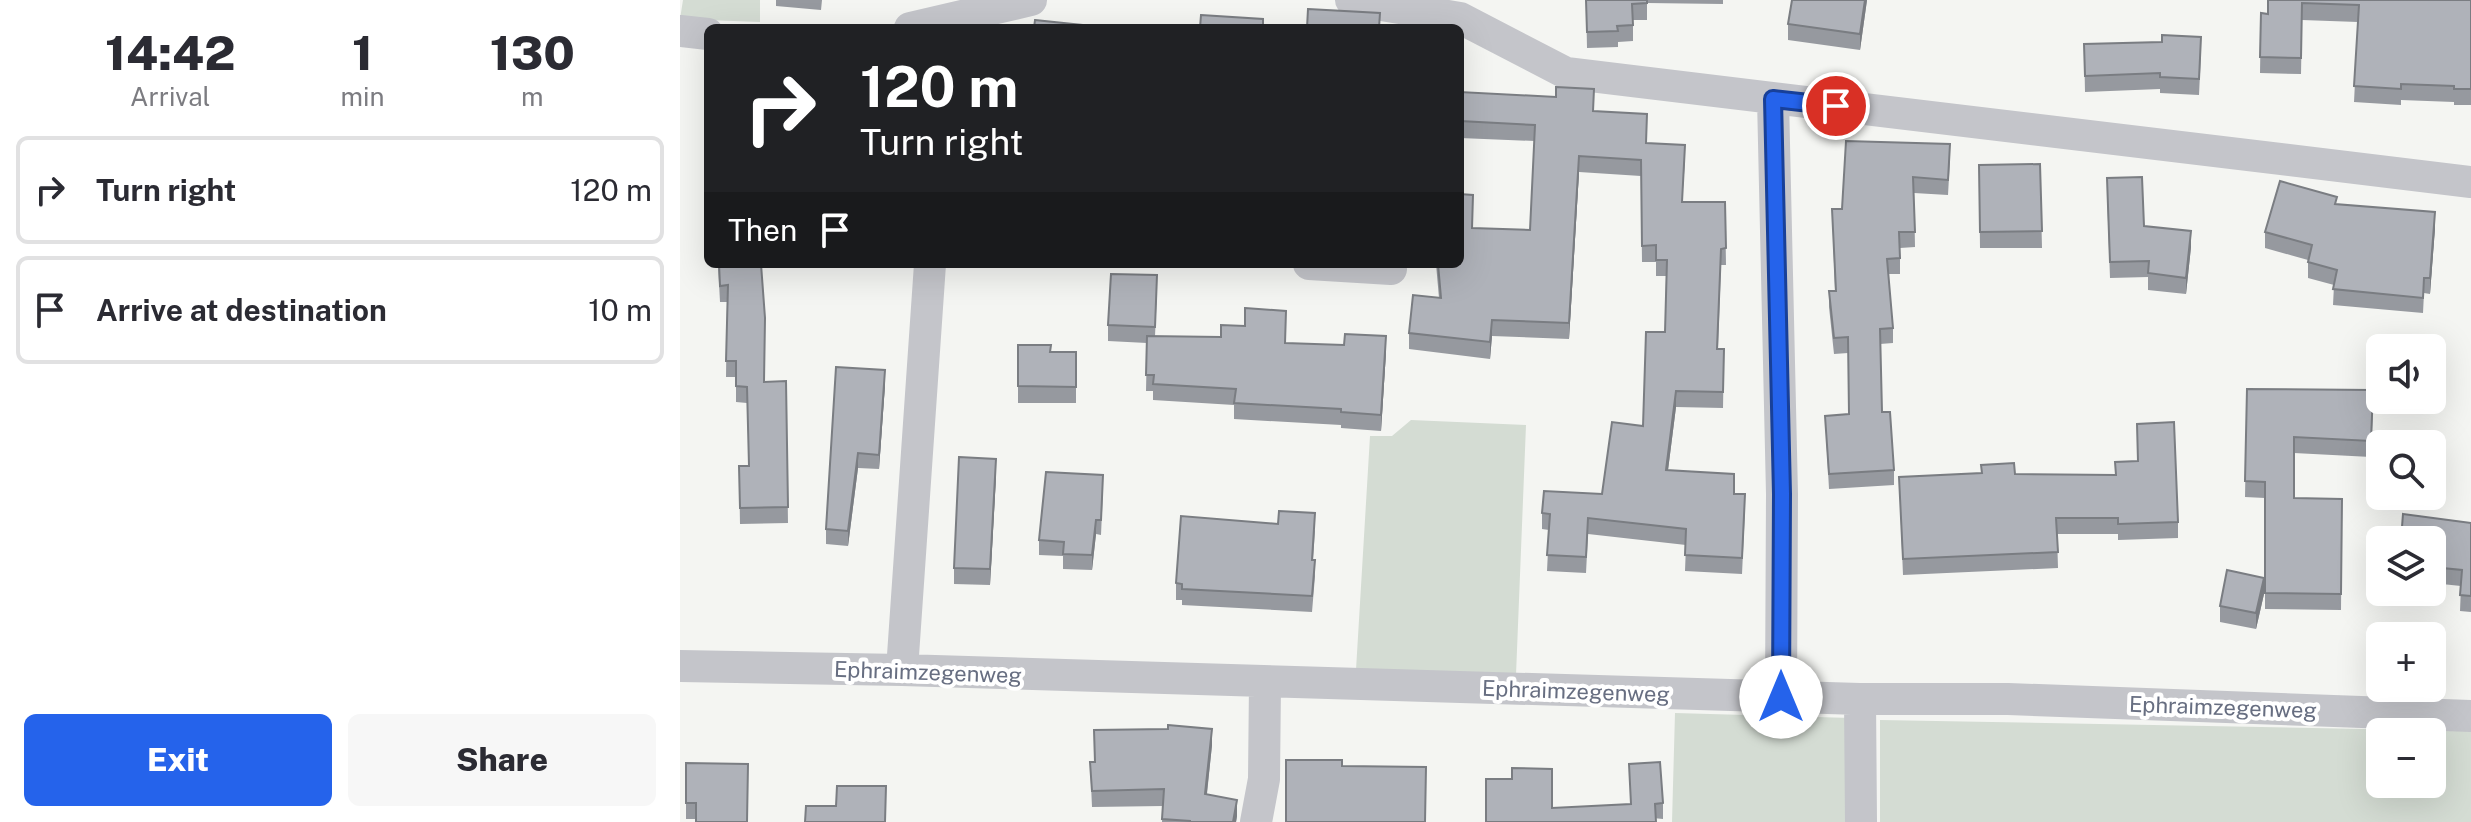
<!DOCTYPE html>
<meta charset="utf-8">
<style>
:root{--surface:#fff;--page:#f7f7f7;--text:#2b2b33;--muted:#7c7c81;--line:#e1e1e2;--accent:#2563eb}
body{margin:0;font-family:"Public Sans",sans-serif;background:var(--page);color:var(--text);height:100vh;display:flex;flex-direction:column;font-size:30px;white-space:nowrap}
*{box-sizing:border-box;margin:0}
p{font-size:26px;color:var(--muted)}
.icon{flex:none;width:44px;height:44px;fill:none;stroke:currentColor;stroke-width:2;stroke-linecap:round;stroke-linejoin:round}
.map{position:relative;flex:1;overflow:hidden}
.sheet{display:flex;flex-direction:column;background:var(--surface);width:680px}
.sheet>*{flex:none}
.hud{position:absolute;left:24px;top:24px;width:760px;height:244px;border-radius:12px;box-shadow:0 8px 32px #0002;background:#202124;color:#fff;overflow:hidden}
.buttons{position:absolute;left:1686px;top:334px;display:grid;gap:16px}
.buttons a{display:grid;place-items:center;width:80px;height:80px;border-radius:12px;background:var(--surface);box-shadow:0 8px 32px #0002;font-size:40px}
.pin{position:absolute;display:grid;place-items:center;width:68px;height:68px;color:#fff;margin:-34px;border:4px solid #fff;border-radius:50%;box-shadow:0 2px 8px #0007}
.me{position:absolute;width:88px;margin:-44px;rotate:0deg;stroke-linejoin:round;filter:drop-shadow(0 0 6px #0008)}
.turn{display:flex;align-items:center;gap:28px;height:168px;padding:0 24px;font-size:36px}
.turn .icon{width:104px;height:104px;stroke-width:2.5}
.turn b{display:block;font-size:56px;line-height:68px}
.then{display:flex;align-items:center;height:76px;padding:0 24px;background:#0003;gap:16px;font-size:30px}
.eta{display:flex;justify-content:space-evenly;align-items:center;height:136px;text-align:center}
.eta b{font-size:48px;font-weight:800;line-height:56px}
.primary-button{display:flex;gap:16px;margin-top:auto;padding:16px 24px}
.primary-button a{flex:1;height:92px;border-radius:12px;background:var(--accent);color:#fff;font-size:32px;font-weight:800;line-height:92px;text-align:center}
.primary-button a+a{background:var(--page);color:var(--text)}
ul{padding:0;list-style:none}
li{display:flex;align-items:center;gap:24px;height:108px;margin:0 16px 12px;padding:0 8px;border:4px solid var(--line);border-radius:12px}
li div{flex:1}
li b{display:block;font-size:30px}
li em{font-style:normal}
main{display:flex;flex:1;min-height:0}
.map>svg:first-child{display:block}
.green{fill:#d4dcd3;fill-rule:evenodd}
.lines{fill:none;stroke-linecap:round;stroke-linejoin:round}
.minor{stroke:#c4c5ca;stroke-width:32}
.wall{fill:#96999f}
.shaded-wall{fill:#7a7d82}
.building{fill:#afb2b9;stroke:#7a7d82;stroke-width:2}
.route-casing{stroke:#184099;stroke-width:20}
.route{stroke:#2563eb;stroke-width:14}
.labels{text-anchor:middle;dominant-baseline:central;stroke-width:8;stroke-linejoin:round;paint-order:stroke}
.street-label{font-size:22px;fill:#676e81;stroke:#fff}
</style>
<main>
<section class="sheet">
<div class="eta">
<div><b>14:42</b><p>Arrival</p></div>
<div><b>1</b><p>min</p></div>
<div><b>130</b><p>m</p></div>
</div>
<ul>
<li><svg class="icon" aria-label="right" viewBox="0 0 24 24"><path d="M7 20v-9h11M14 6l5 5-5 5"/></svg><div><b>Turn right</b></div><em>120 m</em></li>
<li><svg class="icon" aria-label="arrive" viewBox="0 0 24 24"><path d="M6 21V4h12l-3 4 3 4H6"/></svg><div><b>Arrive at destination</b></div><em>10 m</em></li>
</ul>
<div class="primary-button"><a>Exit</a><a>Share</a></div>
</section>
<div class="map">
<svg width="1791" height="822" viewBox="0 0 1791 822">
<rect width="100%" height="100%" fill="#f4f5f2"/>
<path class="green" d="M3 0H80V22L0 19Z
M731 420 846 425 836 675 676 670 690 436H712Z
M995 713 1172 718 1169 822H992Z
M1200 720 1791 731V822H1200ZM1700 732H1752V784H1700Z"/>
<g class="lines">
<path class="minor" d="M671 0 780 18 886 73 1791 182
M230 28 351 0
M0 31 28 34
M1093 99 1102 494 1101 697
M629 264 711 269
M0 666 222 670 1180 699H1328L1791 716
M222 670 250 264
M1180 699 1181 822
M576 822 584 779 585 683"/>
</g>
<path class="wall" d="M96 0H142L141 10 96 6Z
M906 0H1043V4L967 3V20H953V41L938 42V47L907 48Z
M1187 0 1180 50 1108 40V24Z
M1587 0H1791V105H1774V102L1721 100V105L1674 102 1678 22 1622 20 1621 74 1580 73 1581 13 1588 14Z
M1404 44 1521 53 1519 95 1480 93V89L1405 92Z
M780 92 914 111 967 143 1005 161 1002 202H1045L1046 265H1041L1038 349H1044L1043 408 996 407 988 470 1054 494 1065 510 1062 574 1005 571 1006 545 908 534 906 573 867 571 869 530 862 529V513L922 494 963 426 985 332 986 276H976V262H962L961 176 899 172 889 339 812 336 810 359 729 349V333L759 298 756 264H780L792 228 850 230 855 141 780 138Z
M1270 159 1268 195 1234 193 1235 247 1220 248V274H1208L1213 328V343L1200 344 1202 412 1214 470V485L1149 489 1145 416 1169 414 1168 353 1154 354 1149 307V291H1155L1152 209H1162Z
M1360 164 1362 248H1300L1299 165Z
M1427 194 1464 226 1511 247 1506 294 1468 290V277L1430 278Z
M1657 204 1755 228 1750 294 1744 293 1743 313 1653 305 1654 285 1628 278V260L1585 248V232Z
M38 264H81L84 382 106 381 108 523 60 524 59 466H69L67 403 56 402V377H46L47 302H40Z
M477 292 475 336 541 337 606 327V343L706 352 701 431 661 428V425L554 419V405L473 400V391H466L467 343 428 341V325Z
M338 345 370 352H396V403H338Z
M205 385 199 469 178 468 168 546 146 544V529Z
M1567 389 1693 406 1691 457 1614 453V498L1662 499 1661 610 1585 609V498L1565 497Z
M1457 424 1498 522V538L1438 540V534H1377L1378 568 1223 575 1219 477 1335 474 1435 475V462L1458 461Z
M316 476 310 585 274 584V568Z
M423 490 421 535 416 534 412 570 383 569V556L359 555V540Z
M1791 523V612L1780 611 1781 586 1752 583V540Z
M635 530 633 560 635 576 632 612 502 605V600H496V583Z
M1584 594 1576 629 1540 622V606Z
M532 745 527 794 557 816 556 822H482L483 806 412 807 410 762Z
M6 763 68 764 16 819H6Z
M949 764 983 803V819L872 808 951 804Z"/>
<path class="shaded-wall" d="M1185 0H1187L1180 50V34Z
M899 156V172L889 339V323Z
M1755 212V228L1750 294V278Z
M1511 231V247L1506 294V278Z
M812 320V336L810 359V342Z
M706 336V352L701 431V415Z
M205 370V385L199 469V455Z
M996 391V407L986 486V470Z
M178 453V468L168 546V531Z
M316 459V476L310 585V569Z
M416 520V534L412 570V555Z
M1584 578V594L1576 629V613Z
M532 729V745L525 810V794Z
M557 800V816L556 822H553Z"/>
<path class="building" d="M906 0H967V3L952 4 953 25 937 26 938 31 907 32Z
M1112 0H1185L1180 34 1108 24Z
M1588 0H1791V89H1774V86L1721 84V89L1674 86 1679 5 1622 3 1621 58 1580 57 1581 13 1588 14Z
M628 9 700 13 699 28H627Z
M521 15 583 19V28H520Z
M355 20 402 25V28H354Z
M1482 35 1521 37 1519 79 1480 77V73L1405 76 1404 44 1482 42Z
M876 87 914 89 913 111 967 114 966 143 1005 145 1002 202H1045L1046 248 1041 249 1037 349H1044L1043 392 996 391 986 470 1054 474V494H1065L1062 558 1005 555 1006 529 908 518 906 557 867 555 870 514 862 513 864 491 922 494 932 422 963 426 966 332H985L987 260H976V245L962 246 961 160 899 156 889 323 812 320 810 342 729 333 733 295 761 298 758 264H780V194L793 195 792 228 850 230 855 125 780 121V92L876 97Z
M1166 141 1270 144 1268 180 1233 177 1235 232H1219L1220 258 1207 259 1213 328 1200 329 1202 412H1210L1214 470 1149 474 1145 416 1169 414 1168 337 1154 338 1149 291H1156L1152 209H1162Z
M1360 164 1362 231 1300 232 1299 165Z
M1462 177 1464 226 1511 231 1506 278 1468 273 1469 261 1430 262 1427 178Z
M1600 181 1657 197 1655 204 1755 212 1750 278H1744L1743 298 1653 289 1657 270 1628 262 1632 245 1585 232Z
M39 264H81L85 318 84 382 106 381 108 507 60 508 59 466H69L67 387 56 386V361H46L48 285 40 286Z
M431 274 477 275 475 327 428 325Z
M565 308 606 311 605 343 664 345 665 334 706 336 701 415 661 412V409L554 403 556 389 473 384 474 375H466L467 336 541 337V325L565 326Z
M338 345H371L370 352H396V387L338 386Z
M156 367 205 370 199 455 178 453 168 531 146 529Z
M1567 389 1693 390 1691 441 1614 437V498L1662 499 1661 594 1585 593V482L1565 481Z
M1494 422 1498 522 1438 524V518H1376L1378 552 1223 559 1219 477 1302 473 1301 465 1334 463 1335 474 1436 475 1435 462 1458 461 1457 424Z
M279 457 316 459 310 569 274 568Z
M366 472 423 475 421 520H416L412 555 383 554 384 542 359 540Z
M599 511 635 513 632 560H635L632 596 502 589V584L496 583 501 516 598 524Z
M1723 514 1791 523V596L1780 595 1782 570 1752 567V540H1721Z
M1547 570 1584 578 1576 613 1540 606Z
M488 725 532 729 525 794 557 800 553 822H510V821L482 819 484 789 412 791 410 762H415L414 730 488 729Z
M606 760H662V766L746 767 745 822H606Z
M980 762 983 803 975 804 976 822H806V779H832V768L872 769V808L951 804 949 764Z
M6 763 68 764 67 822H16V803H6Z
M157 786H206L205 822H125L126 806H156Z"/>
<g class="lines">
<g class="route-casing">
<path id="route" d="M1101 697 1102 494 1093 99 1156 106"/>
</g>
<use href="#route" class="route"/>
</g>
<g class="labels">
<g class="street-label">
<text transform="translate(248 672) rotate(2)">Ephraimzegenweg</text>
<text transform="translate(896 691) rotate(2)">Ephraimzegenweg</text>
<text transform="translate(1543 707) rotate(2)">Ephraimzegenweg</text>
</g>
</g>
</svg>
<div class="buttons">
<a><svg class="icon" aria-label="sound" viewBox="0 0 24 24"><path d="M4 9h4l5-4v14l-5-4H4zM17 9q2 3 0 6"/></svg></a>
<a><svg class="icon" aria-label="search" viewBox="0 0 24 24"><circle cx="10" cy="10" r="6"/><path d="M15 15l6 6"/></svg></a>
<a><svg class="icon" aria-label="layers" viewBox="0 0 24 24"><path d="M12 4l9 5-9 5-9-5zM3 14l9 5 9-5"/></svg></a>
<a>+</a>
<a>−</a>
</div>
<div class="pin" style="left:1156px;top:106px;background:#d93025"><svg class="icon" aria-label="arrive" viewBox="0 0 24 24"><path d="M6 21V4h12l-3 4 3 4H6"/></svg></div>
<svg class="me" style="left:1101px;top:697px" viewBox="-20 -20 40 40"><circle r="19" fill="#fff"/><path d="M0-13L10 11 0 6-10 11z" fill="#2563eb"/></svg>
<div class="hud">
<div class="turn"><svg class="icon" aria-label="right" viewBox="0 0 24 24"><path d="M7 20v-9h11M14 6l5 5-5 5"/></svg><div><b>120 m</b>Turn right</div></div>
<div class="then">Then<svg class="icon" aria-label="arrive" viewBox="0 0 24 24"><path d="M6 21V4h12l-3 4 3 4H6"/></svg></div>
</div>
</div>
</main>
